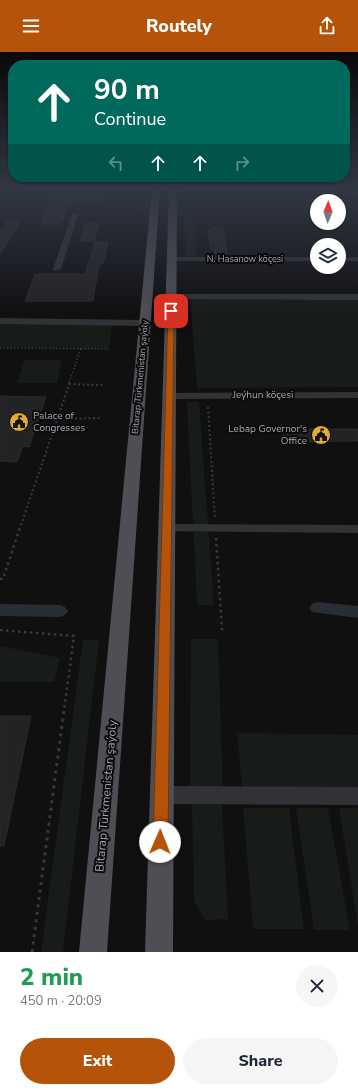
<!DOCTYPE html>
<meta charset="utf-8">
<style>
:root{--surface:#fff;--page:#f6f6f7;--text:#1f2937;--muted:#747a83;--accent:#b45309}
body{margin:0;font-family:"Nunito Sans",sans-serif;background:var(--page);color:var(--text);height:100vh;display:flex;flex-direction:column;font-size:15px;white-space:nowrap}
*{box-sizing:border-box;margin:0}
p{font-size:13px;color:var(--muted)}
.icon{flex:none;width:22px;height:22px;fill:none;stroke:currentColor;stroke-width:2;stroke-linecap:round;stroke-linejoin:round}
.map{position:relative;height:900px;overflow:hidden}
.side{display:flex;flex-direction:column;background:var(--surface);flex:1}
.side>*{flex:none}
.guide{position:absolute;left:8px;top:8px;width:342px;height:122px;border-radius:16px;box-shadow:0 1px 3px #0004;background:#00695c;color:#fff;overflow:hidden}
.needle{width:26px;rotate:2deg}
.buttons{position:absolute;left:310px;top:142px;display:grid;gap:8px}
.buttons a{display:grid;place-items:center;width:36px;height:36px;border-radius:50%;background:var(--surface);box-shadow:0 1px 3px #0004;font-size:20px}
.pin{position:absolute;display:grid;place-items:center;width:34px;height:34px;color:#fff;margin:-17px;border-radius:8px;box-shadow:0 2px 6px #0006}
.me{position:absolute;width:44px;margin:-22px;rotate:1deg;stroke-linejoin:round;filter:drop-shadow(0 0 3px #0008)}
.turn{display:flex;align-items:center;gap:14px;height:84px;padding:0 20px;font-size:18px}
.turn .icon{width:52px;height:52px;stroke-width:2.5}
.turn b{display:block;font-size:28px;line-height:34px}
.lanes{display:flex;align-items:center;height:38px;padding:0 20px;background:#0003;justify-content:center;gap:20px;direction:ltr}
.lanes .off{opacity:.35}
.round{display:grid;place-items:center;flex:none;width:42px;height:42px;border-radius:21px;background:var(--page)}
.head{display:flex;align-items:center;justify-content:space-between;height:68px;padding:0 20px}
h1{font-size:24px;font-weight:800;line-height:30px;color:#1e9e55}
.action{display:flex;gap:8px;margin-top:auto;padding:8px 20px}
.action a{flex:1;height:46px;border-radius:24px;background:var(--accent);color:#fff;font-size:16px;font-weight:800;line-height:46px;text-align:center}
.action a+a{background:var(--page);color:var(--text)}
header{display:flex;justify-content:space-between;align-items:center;height:52px;padding:0 20px;background:var(--accent);color:#fff;font-size:18px;font-weight:800}
.map>svg:first-child{display:block}
.green{fill:#171c18}
.lines{fill:none;stroke-linecap:round;stroke-linejoin:round}
.canal{fill:#282e34;fill-rule:evenodd}
.building{fill:#232325;stroke:#2a2a2d}
.path-far3{stroke:#38393d;stroke-width:1.5;stroke-dasharray:1.5 2;stroke-linecap:butt}
.path-far2{stroke:#38393d;stroke-width:2;stroke-dasharray:2 2.5;stroke-linecap:butt}
.path-far1{stroke:#38393d;stroke-width:2.5;stroke-dasharray:2.5 3.5;stroke-linecap:butt}
.path{stroke:#38393d;stroke-width:3;stroke-dasharray:3 4.5;stroke-linecap:butt}
.minor{fill:#323236;fill-rule:evenodd}
.major{fill:#4e4f55;fill-rule:evenodd}
.route{fill:#b45309;stroke:#753606}
.labels{text-anchor:middle;dominant-baseline:central;stroke-width:4;stroke-linejoin:round;paint-order:stroke}
.far-street-label{font-size:9px;fill:#a3a7b1;stroke:#0b0b0c}
.street-label{font-size:10px;fill:#a3a7b1;stroke:#0b0b0c}
.poi-label{font-size:10px;fill:#a3a7b1;stroke:#0b0b0c;text-anchor:start}
.near-street-label{font-size:12px;fill:#a3a7b1;stroke:#0b0b0c}
</style>
<header><svg class="icon" aria-label="menu" viewBox="0 0 24 24"><path d="M4 6h16M4 12h16M4 18h16"/></svg>Routely<svg class="icon" aria-label="share" viewBox="0 0 24 24"><path d="M12 15V3M7 8l5-5 5 5M5 13v7h14v-7"/></svg></header>
<div class="map">
<svg width="358" height="900" viewBox="0 0 358 900">
<rect width="100%" height="100%" fill="#101011"/>
<path class="green" d="M140 137H148L146 157H137Z
M184 165H194L197 205H186Z
M190 247H358V335L197 336Z
M0 271 112 273 109 297 0 295Z
M24 308H62L57 331H17Z
M187 350H199L214 553H197Z
M191 587H218L223 737H190Z
M83 588H99L63 900H41Z
M0 594 60 606 54 630H0Z
M236 681 358 683V739L242 737 238 688Z
M192 753H222L228 867 205 868 194 849Z
M243 756H289L304 877H253Z
M296 756H328L350 878H314Z
M339 756H358V874Z"/>
<g class="lines">
<path class="canal" d="M317 550 358 554V566L312 560 309 556 312 552Z
M0 552 60 553 65 555 68 559 65 563 60 565 0 564Z"/>
</g>
<path class="building" d="M54 137H102L100 151H69L61 172H41Z
M8 168H21L0 203V178H3Z
M85 171H99L94 189H80Z
M211 176H223L227 203H215L214 197H211L208 178H212Z
M95 190H108L103 212H99L93 249H25L35 222H85Z
M0 344 46 345 29 395 23 394 17 410 0 409Z
M282 377H358V389L285 390Z
M0 664H31L4 794H0Z"/>
<g class="lines">
<path class="path-far3" d="M0 296 109 297
M69 331 81 296"/>
<path class="path-far2" d="M69 332 104 333
M208 355 215 467
M57 367 100 366
M21 473 70 330"/>
<path class="path-far1" d="M216 486 222 578
M0 527H3L21 472
M0 578 74 584 64 659"/>
<path class="path" d="M32 900 64 658"/>
<path class="minor" d="M346 137H352L356 142H358V146L352 145Z
M75 161 78 163 61 217 54 219 53 217 72 163Z
M170 205H317V209H170Z
M339 205H358V209H339Z
M171 242H358V248L168 247 167 245Z
M0 266 144 268 149 271 144 274 0 272Z
M358 340V346L169 347 164 344 169 341Z
M166 472 358 473V481L161 479 159 476 161 473Z
M161 734 358 735V753L161 752 154 749 151 743 154 737Z"/>
<path class="major" d="M152 137H160L107 900H79Z
M169 137H177L173 900H145Z"/>
</g>
<linearGradient id="sky" x2="0" y2="1"><stop stop-color="#090909"/><stop offset="0.52" stop-color="#313743"/><stop offset="1" stop-color="#313743" stop-opacity="0"/></linearGradient>
<rect width="358" height="263" fill="url(#sky)"/>
<path class="route" d="M171 257 174 259 168 790 166 795 160 797 155 795 153 790 168 259Z"/>
<defs>
<g id="civic-disc" transform="scale(1)"><circle r="9.5" fill="#e2aa38" stroke="#0b0b0c"/><path d="M-.6-6.5H3V-4.5H.6V-3L4-1V1h2V6H-6V1h2V-1L-.6-3ZM-1.2 2.5V6h2.4V2.5Z" fill="#111"/></g>
</defs>
<g fill-rule="evenodd">
<use href="#civic-disc" x="19" y="370"/>
<use href="#civic-disc" x="321" y="383"/>
</g>
<g class="labels">
<g class="far-street-label">
<text x="245" y="207">N. Hasanow köçesi</text>
<text transform="translate(140 325) rotate(-85)">Bitarap Türkmenistan şaýoly</text>
</g>
<g class="street-label">
<text x="263" y="343">Jeýhun köçesi</text>
</g>
<g class="poi-label">
<text x="33" y="364">Palace of<tspan x="33" dy="12">Congresses</tspan></text>
<text x="307" y="377" text-anchor="end">Lebap Governor's<tspan x="307" dy="12">Office</tspan></text>
</g>
<g class="near-street-label">
<text transform="translate(106 744) rotate(-85)">Bitarap Türkmenistan şaýoly</text>
</g>
</g>
</svg>
<div class="buttons">
<a><svg class="needle" viewBox="-14 -14 28 28"><path d="M0-13l5 13h-10z" fill="#e53935"/><path d="M0 13l5-13h-10z" fill="#747a83"/></svg></a>
<a><svg class="icon" aria-label="layers" viewBox="0 0 24 24"><path d="M12 4l9 5-9 5-9-5zM3 14l9 5 9-5"/></svg></a>
</div>
<div class="pin" style="left:171px;top:259px;background:#d93025"><svg class="icon" aria-label="arrive" viewBox="0 0 24 24"><path d="M6 21V4h12l-3 4 3 4H6"/></svg></div>
<svg class="me" style="left:160px;top:790px" viewBox="-20 -20 40 40"><circle r="19" fill="#fff"/><path d="M0-13L10 11 0 6-10 11z" fill="#b45309"/></svg>
<div class="guide">
<div class="turn"><svg class="icon" aria-label="ahead" viewBox="0 0 24 24"><path d="M12 20V5M6 11l6-6 6 6"/></svg><div><b>90 m</b>Continue</div></div>
<div class="lanes"><svg class="icon off" aria-label="left" viewBox="0 0 24 24"><path d="M17 20v-9H6M10 6l-5 5 5 5"/></svg><svg class="icon" aria-label="ahead" viewBox="0 0 24 24"><path d="M12 20V5M6 11l6-6 6 6"/></svg><svg class="icon" aria-label="ahead" viewBox="0 0 24 24"><path d="M12 20V5M6 11l6-6 6 6"/></svg><svg class="icon off" aria-label="right" viewBox="0 0 24 24"><path d="M7 20v-9h11M14 6l5 5-5 5"/></svg></div>
</div>
</div>
<section class="side">
<div class="head"><div><h1>2 min</h1><p>450 m · 20:09</p></div><a class="round"><svg class="icon" aria-label="close" viewBox="0 0 24 24"><path d="M6 6l12 12M18 6L6 18"/></svg></a></div>
<div class="action"><a>Exit</a><a>Share</a></div>
</section>
